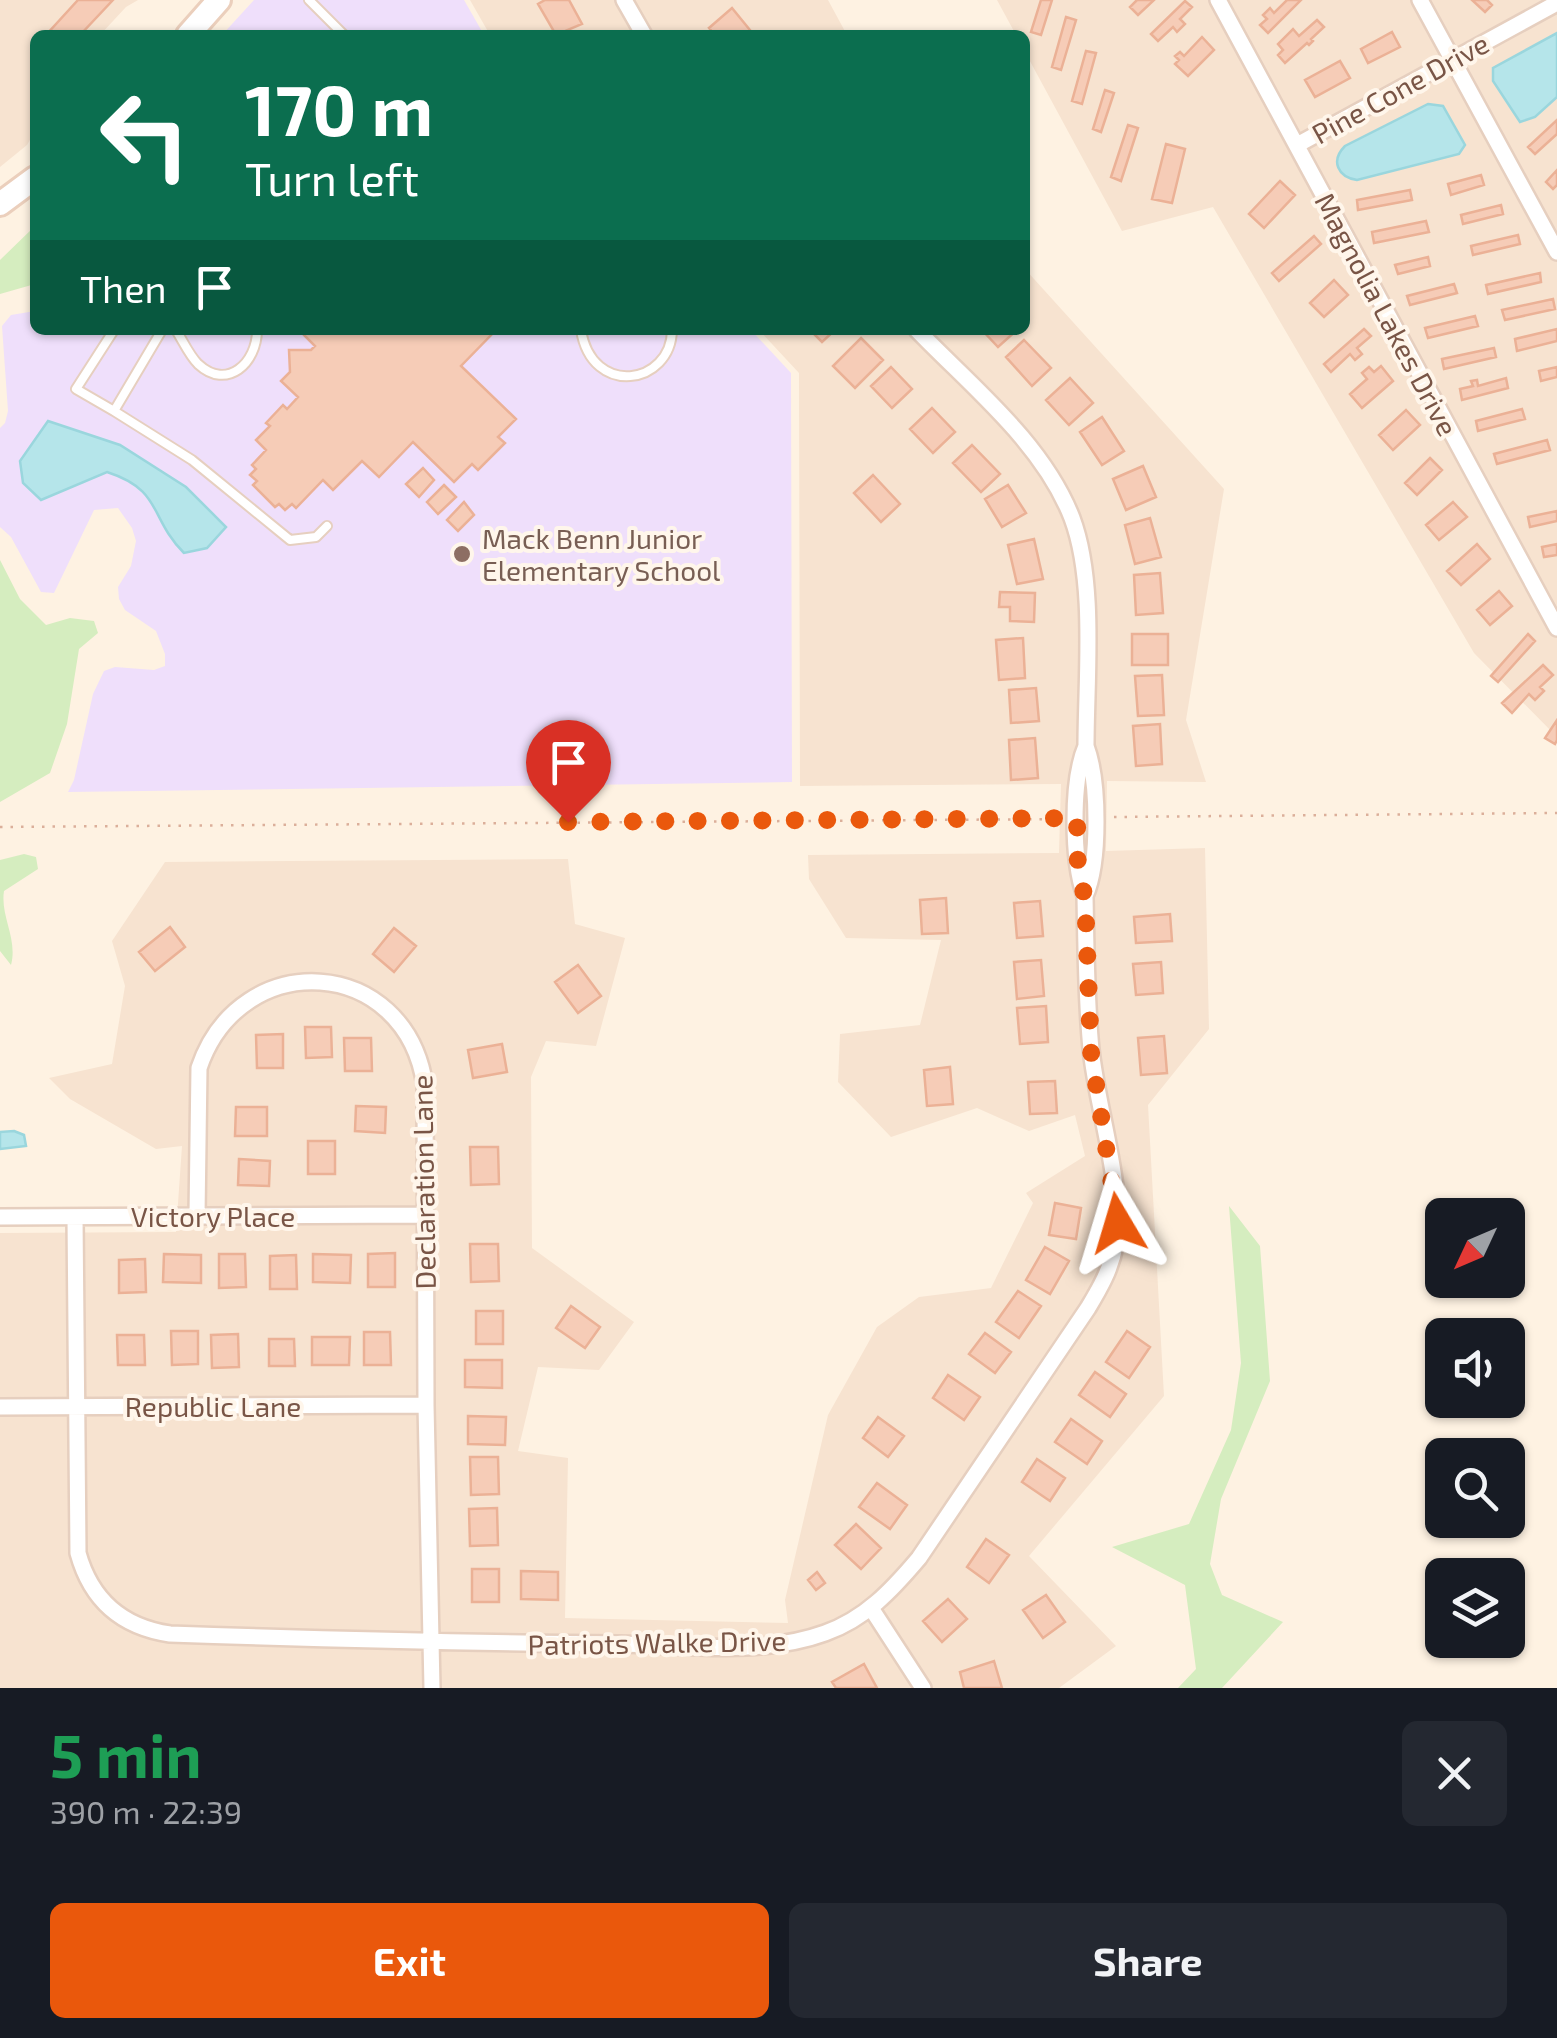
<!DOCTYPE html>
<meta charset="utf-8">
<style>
:root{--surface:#171b24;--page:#242831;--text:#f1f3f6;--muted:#9ea1a6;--accent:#ea580c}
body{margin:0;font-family:"Exo 2",sans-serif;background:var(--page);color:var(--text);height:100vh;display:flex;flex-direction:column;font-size:38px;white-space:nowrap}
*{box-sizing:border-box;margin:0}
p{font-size:32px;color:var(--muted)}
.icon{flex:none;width:55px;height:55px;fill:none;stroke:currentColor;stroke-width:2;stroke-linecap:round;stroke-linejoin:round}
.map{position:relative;height:1688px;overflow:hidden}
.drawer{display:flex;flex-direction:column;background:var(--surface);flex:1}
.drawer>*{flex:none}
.banner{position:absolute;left:30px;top:30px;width:1000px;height:305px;border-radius:15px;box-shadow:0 2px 8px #0004;background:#0b6e4f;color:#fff;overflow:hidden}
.needle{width:65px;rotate:226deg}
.buttons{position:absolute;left:1425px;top:1198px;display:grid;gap:20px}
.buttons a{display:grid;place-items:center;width:100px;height:100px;border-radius:15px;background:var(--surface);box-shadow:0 2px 8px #0004;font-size:50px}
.pin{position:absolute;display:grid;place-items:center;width:85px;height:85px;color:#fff;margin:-102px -42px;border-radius:50% 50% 50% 0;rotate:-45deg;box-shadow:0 0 10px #0007}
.pin .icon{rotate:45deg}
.me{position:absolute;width:110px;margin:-55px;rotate:353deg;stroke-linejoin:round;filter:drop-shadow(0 0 8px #0008)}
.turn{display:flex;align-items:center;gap:35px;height:210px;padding:0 50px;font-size:45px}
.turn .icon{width:130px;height:130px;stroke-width:2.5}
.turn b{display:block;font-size:70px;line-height:85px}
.then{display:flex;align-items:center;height:95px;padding:0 50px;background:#0003;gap:20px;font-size:38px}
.round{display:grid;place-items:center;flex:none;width:105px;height:105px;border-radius:15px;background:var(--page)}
.headline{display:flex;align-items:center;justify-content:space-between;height:170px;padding:0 50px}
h1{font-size:60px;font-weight:700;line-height:75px;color:#1e9e55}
.cta{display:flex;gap:20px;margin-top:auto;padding:20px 50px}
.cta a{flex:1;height:115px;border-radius:15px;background:var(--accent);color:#fff;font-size:40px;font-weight:700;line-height:115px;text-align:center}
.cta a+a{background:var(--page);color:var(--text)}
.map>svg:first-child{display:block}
.residential{fill:#f7e3d0}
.education{fill:#efdffb}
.green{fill:#d5edbf}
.water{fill:#b5e5ea;stroke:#9ad6dd;stroke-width:2.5}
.building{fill:#f6ccb7;stroke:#ebb196;stroke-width:2.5}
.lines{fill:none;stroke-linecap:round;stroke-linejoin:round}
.lane-casing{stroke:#e6cfbf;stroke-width:12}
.street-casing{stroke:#e6cfbf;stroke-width:20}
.secondary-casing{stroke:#ebcfbc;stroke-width:28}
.path{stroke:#dbaf9a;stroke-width:2.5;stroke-dasharray:2.5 8;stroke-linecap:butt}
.lane{stroke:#fff;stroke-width:8}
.street{stroke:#fff;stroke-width:15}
.secondary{stroke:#fff;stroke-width:22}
.route{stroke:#ea580c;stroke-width:18;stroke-dasharray:0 32.4}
.education-dot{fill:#8d6e63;stroke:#fff6eb;stroke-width:4}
.labels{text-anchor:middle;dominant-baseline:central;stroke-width:8;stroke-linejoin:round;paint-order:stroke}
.street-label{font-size:28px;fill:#795546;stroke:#fff6eb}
.education-label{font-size:28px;fill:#785e54;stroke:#fff6eb;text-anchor:start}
</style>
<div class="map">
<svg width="1557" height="1688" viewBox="0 0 1557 1688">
<rect width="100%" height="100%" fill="#fef2e2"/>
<path class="residential" d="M0 0H138L126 7 100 35H35V131L27 145 0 167Z
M470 0H828L847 35H490Z
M997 0H1557V737L1474 653 1213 207 1122 231 1025 52V35H1016Z
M1025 269 1224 489 1186 720 1206 782 1107 781 1106 851 1205 848 1209 1029 1148 1105 1164 1396 1029 1556 1116 1646 1059 1688H0V1233L176 1232 182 1146 156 1149 70 1099 49 1078 112 1064 125 986 112 941 165 862 568 859 575 924 625 938 596 1046 546 1041 531 1077 532 1248 634 1322 599 1370 538 1367 518 1451 568 1458 565 1618 788 1623 785 1600 828 1415 877 1327 919 1297 991 1288 1033 1203 1026 1193 1085 1156 1075 1115 1029 1131 977 1108 891 1137 838 1082 840 1034 920 1025 941 940 846 938 809 879 808 855 1059 853 1061 784 800 786 799 373 759 330H1025Z"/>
<path class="education" d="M254 0H464L484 35H222Z
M35 311V330H751L791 373 792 782 68 792 74 780 93 694 104 671 115 667 154 670 165 666V654L156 631 125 610 119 599 118 587 131 566 136 541 132 528 118 508 94 510 54 593 41 592 11 537 0 527V428L5 423 8 411 2 326 11 315Z"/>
<path class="green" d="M35 226V284L0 294V260Z
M0 560 20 599 46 625 70 618 94 621 98 633 79 649 67 724 50 773 0 802Z
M24 854 36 857 38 869 4 891C0 916 18 939 11 965L0 951V860Z
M1229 1206 1260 1246 1270 1381 1221 1499 1210 1564 1222 1595 1283 1622 1222 1688H1178L1196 1669 1185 1585 1112 1547 1189 1524 1231 1430 1241 1363Z"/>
<path class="water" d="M1557 33V97L1535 117 1520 122 1493 81V68Z
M1428 104 1443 106 1465 145 1459 154 1357 180C1338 177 1330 161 1345 146Z
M48 421 120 445 186 487 226 527 207 548 184 553C149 518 163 490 107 472L41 500 23 483 20 461Z
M14 1131 24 1135 26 1146 0 1149V1132Z"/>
<path class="building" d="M113 0 80 35H46L78 0Z
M545 0H569L582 24 556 35 538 4Z
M1041 0H1052L1041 35 1031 32Z
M1137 0H1154L1138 15 1130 7Z
M1287 0H1301L1268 33 1260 25 1267 19 1263 15 1270 8 1274 13Z
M1472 0H1487L1492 5 1485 12Z
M1185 1 1192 7 1180 19 1185 24 1177 32 1173 27 1158 41 1151 34Z
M732 8 754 35H715L709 28Z
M1066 17 1076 20 1061 70 1052 67Z
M1317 20 1324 27 1311 39 1313 41 1309 45 1307 43 1285 63 1278 55 1283 50 1278 44 1293 29 1299 36Z
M1392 32 1400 47 1368 63 1361 49Z
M1202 37 1214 50 1188 76 1175 64 1179 60 1175 56 1180 52 1184 56Z
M1086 51 1096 53 1082 104 1072 101Z
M1340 61 1350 78 1315 97 1305 80Z
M1105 90 1114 93 1101 132 1093 129Z
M1557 120V134L1535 154 1528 147Z
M1128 125 1138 128 1121 181 1111 177Z
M1166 144 1185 149 1172 203 1152 199Z
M1557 170V185L1553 189 1546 182Z
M1481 175 1484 185 1451 195 1448 184Z
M1280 181 1295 195 1264 228 1249 214Z
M1410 190 1412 200 1358 210 1357 200Z
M1501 205 1503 214 1463 224 1461 215Z
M1426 221 1429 232 1374 243 1372 232Z
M1518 235 1520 244 1473 255 1471 246Z
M1314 236 1321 244 1279 281 1272 273Z
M1428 257 1430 266 1398 274 1395 265Z
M1540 273 1541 282 1488 294 1486 285Z
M1334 280 1348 295 1324 317 1310 303Z
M1454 284 1457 293 1410 305 1407 296Z
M1553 299 1555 309 1505 320 1502 310Z
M1475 316 1478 326 1428 338 1425 328Z
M1364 329 1371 336 1357 348 1362 354 1355 360 1350 354 1331 372 1324 364Z
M1557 329V341L1517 351 1515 339Z
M299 330H496L461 366 516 419 498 437 505 443 478 470 472 464 454 482 413 442 379 477 362 461 333 490 323 480 296 508 292 504 285 510 279 504 275 507 253 485 257 481 250 475 256 469 252 465 266 450 256 440 270 426 266 423 283 405 287 409 298 397 281 381 290 372 289 350H311L315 346Z
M810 330H835L822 342Z
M982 330H1017L998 347Z
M861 338 883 360 855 388 833 366Z
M1024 340 1051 368 1032 386 1006 357Z
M1494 348 1496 357 1444 369 1442 359Z
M1381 366 1393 381 1362 408 1350 394 1367 379 1362 373 1369 367 1374 372Z
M891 367 912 389 892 408 871 386Z
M1557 367V377L1541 381 1539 371Z
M1070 378 1093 403 1069 425 1046 400Z
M1506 378 1508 388 1462 400 1460 389 1473 386 1471 381 1477 380 1478 386Z
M932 408 955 432 933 453 910 429Z
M1522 409 1525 419 1478 431 1476 421Z
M1406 410 1420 425 1393 450 1379 435Z
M1102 417 1124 451 1102 465 1080 432Z
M1547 440 1550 450 1497 464 1494 454Z
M972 445 1000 474 981 492 953 463Z
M1430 458 1442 470 1417 495 1405 483Z
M1143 466 1156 497 1126 510 1113 479Z
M423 468 434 480 419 497 406 484Z
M873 475 900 504 881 522 854 493Z
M444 485 456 497 438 514 427 502Z
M1008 485 1026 513 1002 527 985 499Z
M464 502 474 515 458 531 447 520Z
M1453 502 1467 517 1439 540 1426 525Z
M1557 511V521L1530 527 1528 517Z
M1150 518 1161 557 1135 564 1125 525Z
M1034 539 1043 579 1017 584 1008 545Z
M1477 544 1490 559 1461 585 1447 571Z
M1557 544V555L1544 557 1542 547Z
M1160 573 1163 613 1136 615 1134 575Z
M1499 591 1512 606 1490 625 1477 610Z
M1000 592 1035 593 1034 622 1010 621V607H999Z
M1132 634H1168V665H1132Z
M1528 634 1535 641 1498 682 1491 676Z
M1023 638 1025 678 999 680 996 640Z
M1543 665 1553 675 1540 687 1544 691 1535 700 1529 694 1512 713 1502 703Z
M1162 675 1164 715 1138 716 1135 676Z
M1036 688 1039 721 1011 723 1009 690Z
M1557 720V740L1555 744 1545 738Z
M1160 724 1162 764 1136 766 1133 726Z
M1035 738 1038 778 1011 780 1009 740Z
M946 898 948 933 922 934 920 900Z
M1040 901 1043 936 1017 938 1014 903Z
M1170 914 1172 941 1136 943 1134 917Z
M170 927 185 947 155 971 139 952Z
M394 928 416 946 394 972 373 954Z
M1041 960 1044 996 1017 999 1014 962Z
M1161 962 1163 993 1136 995 1133 964Z
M578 965 601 996 578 1013 555 982Z
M1046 1006 1048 1042 1020 1044 1017 1008Z
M305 1027H331L332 1057 306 1058Z
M283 1034V1068H257L256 1035Z
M1164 1036 1167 1073 1141 1075 1138 1038Z
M344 1038H371L372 1071H345Z
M502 1044 507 1072 473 1078 468 1050Z
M950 1067 953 1104 927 1106 924 1070Z
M1055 1081 1057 1113 1030 1114 1028 1082Z
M356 1106 386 1107 385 1133 355 1131Z
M236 1107H267V1136H235Z
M308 1141H335V1174H308Z
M470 1147H498L499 1184 471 1185Z
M239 1159 270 1161 269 1186 238 1185Z
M1055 1203 1081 1208 1076 1239 1049 1235Z
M470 1244H498L499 1281 471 1282Z
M1045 1247 1069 1261 1050 1294 1026 1280Z
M395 1253V1287H368V1254Z
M164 1254 201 1255V1283L163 1282Z
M219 1254H245L246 1287 219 1288Z
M313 1254 351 1255 350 1283 313 1282Z
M296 1255 297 1289H270V1256Z
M145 1259 146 1292 119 1293V1260Z
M1018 1291 1041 1306 1019 1338 996 1322Z
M571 1306 600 1327 585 1348 556 1328Z
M476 1311H503V1344H476Z
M171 1331H198V1364L172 1365Z
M1127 1331 1150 1347 1129 1378 1106 1362Z
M364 1332H390L391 1365H364Z
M985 1333 1011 1352 995 1373 969 1354Z
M238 1334 239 1367 212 1368 211 1335Z
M117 1335H144L145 1365H118Z
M312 1337H350L349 1365H312Z
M269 1339H294L295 1366H269Z
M465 1360H502V1388L465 1387Z
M1095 1372 1126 1394 1110 1417 1079 1395Z
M948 1375 980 1397 964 1420 933 1398Z
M468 1416 506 1417 505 1445 468 1444Z
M878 1417 904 1436 888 1457 863 1438Z
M1071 1419 1102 1441 1087 1464 1055 1442Z
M470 1457H498L499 1494 471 1495Z
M1037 1459 1065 1478 1050 1501 1022 1482Z
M877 1483 907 1505 890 1529 859 1507Z
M497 1508 498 1545 470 1546 469 1509Z
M856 1524 881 1548 861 1569 835 1545Z
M986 1539 1009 1555 989 1583 967 1567Z
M472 1569H499V1602H472Z
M521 1571 558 1572V1600L521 1599Z
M817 1572 825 1583 816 1590 808 1580Z
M1046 1595 1065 1622 1043 1638 1023 1610Z
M948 1599 967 1619 942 1642 923 1621Z
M994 1661 1002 1688H964L960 1672Z
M864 1664 877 1688H836L832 1682Z"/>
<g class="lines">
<g class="lane-casing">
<path id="lane" d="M309 0 344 35
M114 330 76 389 114 411 162 330
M176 330C183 341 189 355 198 364 227 391 257 363 257 330
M581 330C592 398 671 385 672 330
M114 411 192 460 290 540 316 537 327 526"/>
</g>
<g class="street-casing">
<path id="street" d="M624 0 644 35
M1218 0 1557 628
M1420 0 1557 252
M1297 145 1557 3
M917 330C971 386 1043 443 1072 518 1096 582 1086 677 1086 746 1099 781 1100 862 1085 896
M197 1215 199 1068C240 946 406 955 425 1086L426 1405 432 1688
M0 1217 425 1215
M75 1217 78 1553C91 1600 122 1627 170 1634 320 1639 470 1643 620 1644 686 1645 762 1656 825 1633 865 1619 892 1590 919 1558L1088 1308C1100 1288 1111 1269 1115 1246 1125 1188 1097 1109 1091 1049 1086 998 1086 947 1085 896 1072 860 1071 781 1086 746
M0 1407 426 1405
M871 1608 923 1688"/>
</g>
<g class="secondary-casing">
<path id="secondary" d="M188 35 219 0
M0 204 35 178"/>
</g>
<path class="path" d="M1114 817 1557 813
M0 827 1061 819"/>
<use href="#lane" class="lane"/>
<use href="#street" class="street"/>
<use href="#secondary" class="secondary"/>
</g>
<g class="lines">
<path class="route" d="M568 822 1077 818 1078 876 1085 896 1091 1052 1118 1223"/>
</g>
<circle class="education-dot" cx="462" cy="554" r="10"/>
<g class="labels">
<g class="street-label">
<text transform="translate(1400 88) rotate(-29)">Pine Cone Drive</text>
<text transform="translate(1387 314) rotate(62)">Magnolia Lakes Drive</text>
<text transform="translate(423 1182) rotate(-91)">Declaration Lane</text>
<text x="213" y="1216">Victory Place</text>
<text x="213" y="1406">Republic Lane</text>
<text transform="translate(657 1642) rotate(-1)">Patriots Walke Drive</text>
</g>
<g class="education-label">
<text x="482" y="538">Mack Benn Junior<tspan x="482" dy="32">Elementary School</tspan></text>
</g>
</g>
</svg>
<div class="buttons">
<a><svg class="needle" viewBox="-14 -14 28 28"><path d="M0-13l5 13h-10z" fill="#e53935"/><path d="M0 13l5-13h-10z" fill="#9ea1a6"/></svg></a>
<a><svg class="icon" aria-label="sound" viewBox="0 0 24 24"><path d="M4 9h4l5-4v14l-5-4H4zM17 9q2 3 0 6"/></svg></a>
<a><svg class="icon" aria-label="search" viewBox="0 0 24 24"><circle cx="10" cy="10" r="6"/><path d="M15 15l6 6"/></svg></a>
<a><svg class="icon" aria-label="layers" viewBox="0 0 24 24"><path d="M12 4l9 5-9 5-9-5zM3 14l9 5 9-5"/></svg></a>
</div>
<div class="pin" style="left:568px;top:822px;background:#d93025"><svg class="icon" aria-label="arrive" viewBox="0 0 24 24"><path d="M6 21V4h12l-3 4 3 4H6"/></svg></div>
<svg class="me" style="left:1118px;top:1223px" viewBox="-20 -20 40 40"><path d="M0-17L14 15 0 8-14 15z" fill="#ea580c" stroke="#fff" stroke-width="4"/></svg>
<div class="banner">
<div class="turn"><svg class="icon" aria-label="left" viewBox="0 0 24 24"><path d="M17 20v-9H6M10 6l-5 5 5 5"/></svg><div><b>170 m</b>Turn left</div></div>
<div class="then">Then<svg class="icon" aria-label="arrive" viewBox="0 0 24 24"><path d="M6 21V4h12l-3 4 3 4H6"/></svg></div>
</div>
</div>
<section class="drawer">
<div class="headline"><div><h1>5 min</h1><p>390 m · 22:39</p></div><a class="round"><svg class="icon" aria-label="close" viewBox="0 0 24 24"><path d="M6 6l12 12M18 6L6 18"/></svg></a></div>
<div class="cta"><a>Exit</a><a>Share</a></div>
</section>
